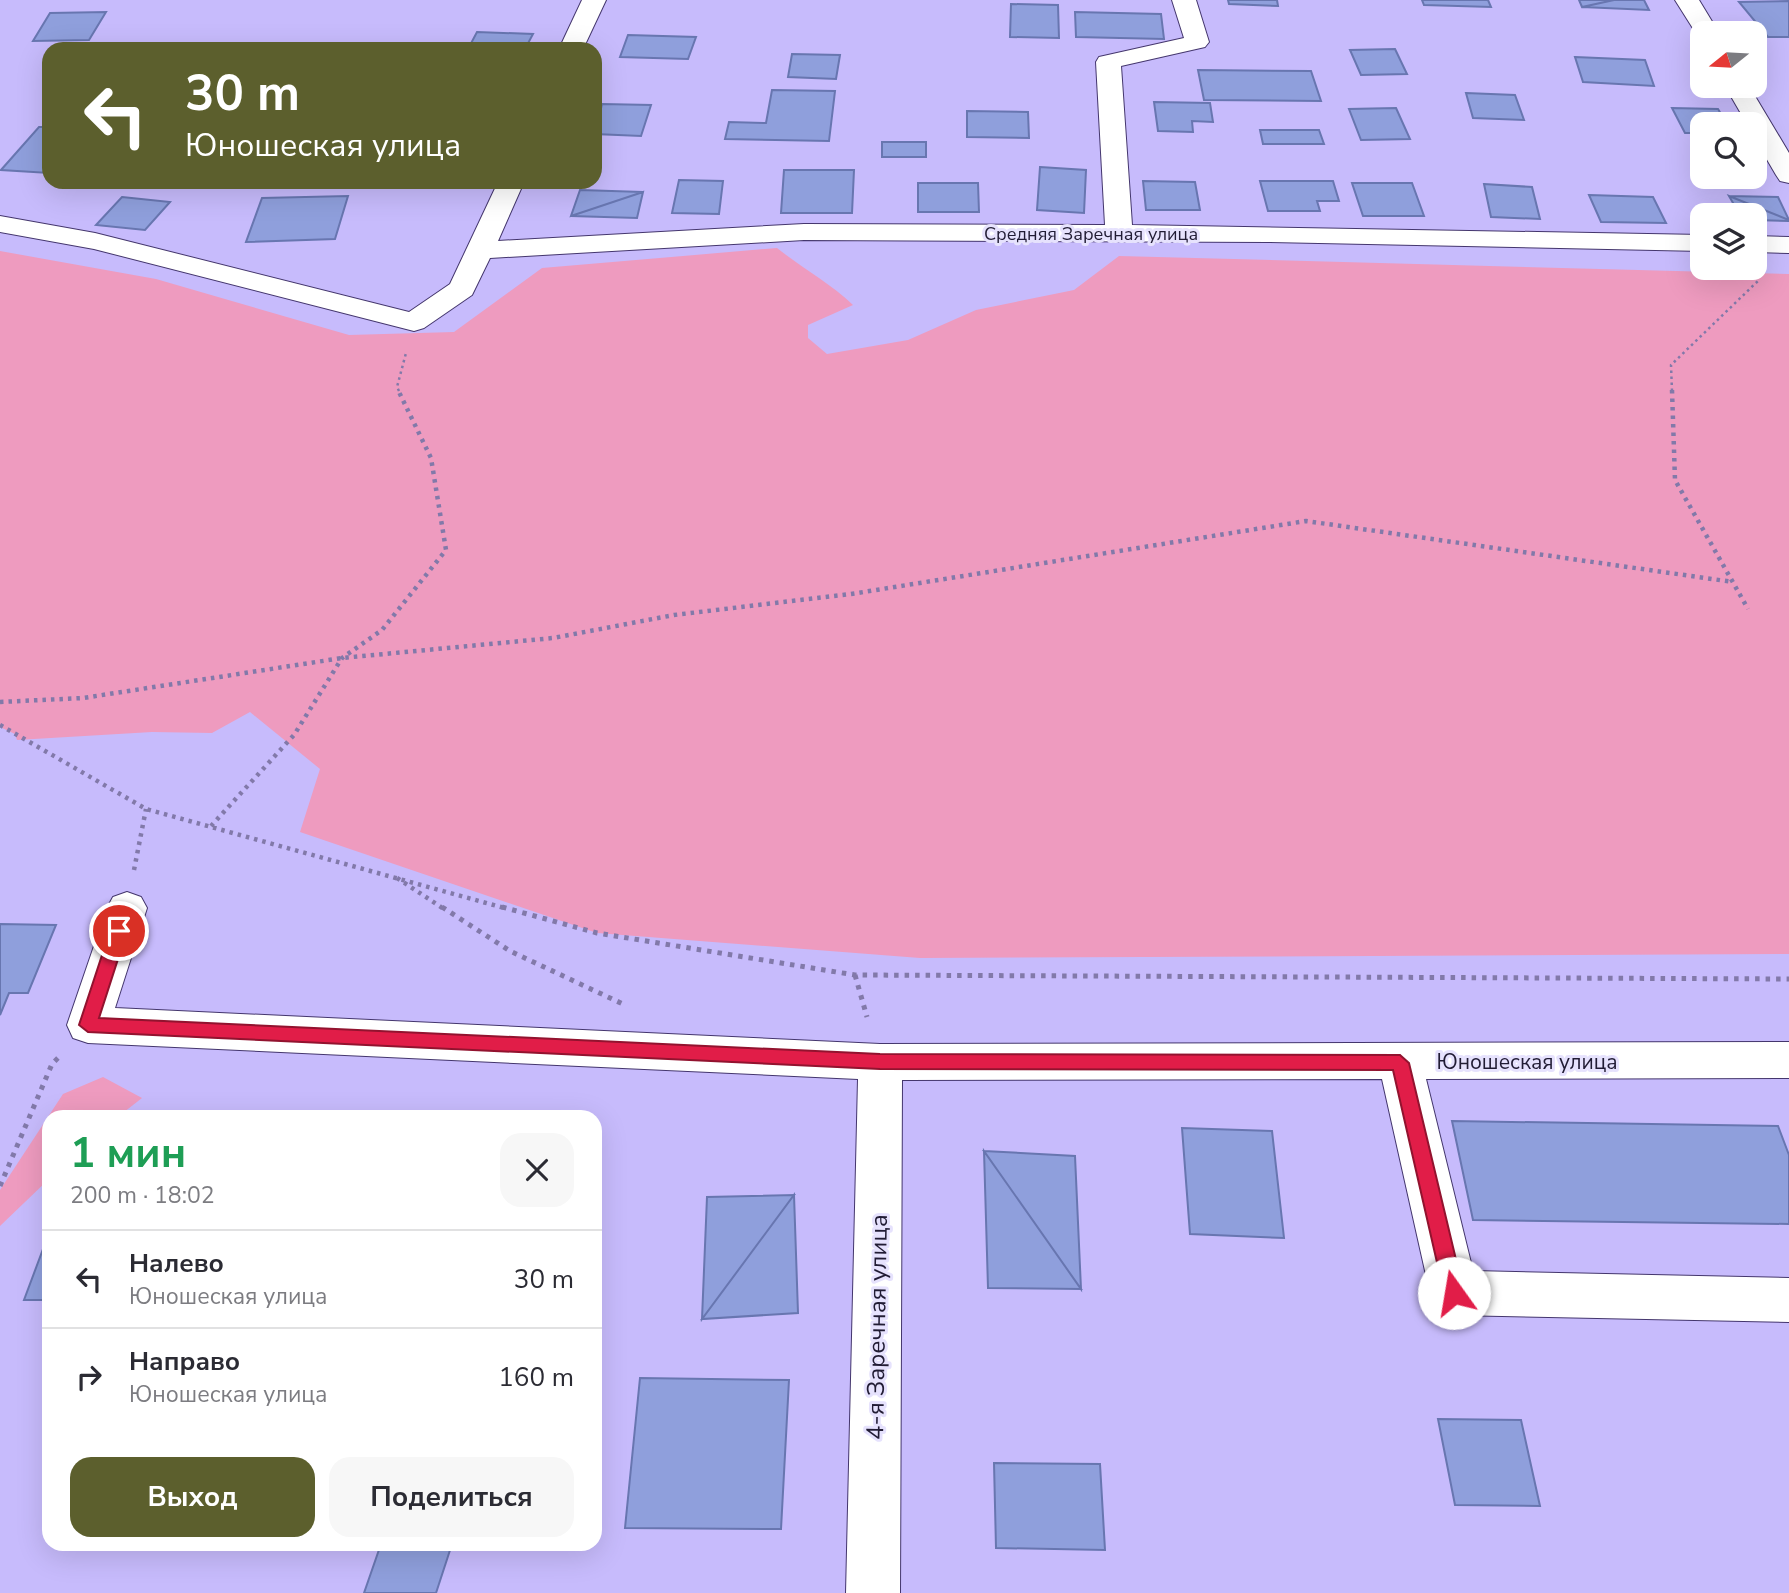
<!DOCTYPE html>
<html lang="ru">
<meta charset="utf-8">
<style>
:root{--surface:#fff;--page:#f7f7f7;--text:#2b2b33;--muted:#7c7c81;--line:#e1e1e2;--accent:#5c5f2d}
body{margin:0;font-family:"Nunito Sans",sans-serif;background:var(--page);color:var(--text);height:100vh;display:flex;flex-direction:column;font-size:26px;white-space:nowrap}
*{box-sizing:border-box;margin:0}
p{font-size:23px;color:var(--muted)}
.icon{flex:none;width:38px;height:38px;fill:none;stroke:currentColor;stroke-width:2;stroke-linecap:round;stroke-linejoin:round}
.map{position:relative;flex:1;overflow:hidden}
.drawer{position:absolute;left:42px;top:1110px;width:560px;height:441px;display:flex;flex-direction:column;background:var(--surface);border-radius:21px;box-shadow:0 7px 28px #0002}
.drawer>*{flex:none}
.guide{position:absolute;left:42px;top:42px;width:560px;height:147px;border-radius:21px;box-shadow:0 7px 28px #0002;background:#5c5f2d;color:#fff;overflow:hidden}
.needle{width:46px;rotate:252deg}
.fabs{position:absolute;left:1690px;top:21px;display:grid;gap:14px}
.fabs a{display:grid;place-items:center;width:77px;height:77px;border-radius:14px;background:var(--surface);box-shadow:0 7px 28px #0002;font-size:35px}
.pin{position:absolute;display:grid;place-items:center;width:60px;height:60px;color:#fff;margin:-30px;border:4px solid #fff;border-radius:50%;box-shadow:0 2px 7px #0007}
.me{position:absolute;width:77px;margin:-38px;rotate:347deg;stroke-linejoin:round;filter:drop-shadow(0 0 5px #0008)}
.turn{display:flex;align-items:center;gap:24px;height:147px;padding:0 28px;font-size:32px}
.turn .icon{width:91px;height:91px;stroke-width:2.5}
.turn b{display:block;font-size:49px;line-height:60px}
.round{display:grid;place-items:center;flex:none;width:74px;height:74px;border-radius:21px;background:var(--page)}
.headline{display:flex;align-items:center;justify-content:space-between;height:119px;padding:0 28px}
h1{font-size:42px;font-weight:700;line-height:52px;color:#1e9e55}
.cta{display:flex;gap:14px;margin-top:auto;padding:14px 28px}
.cta a{flex:1;height:80px;border-radius:21px;background:var(--accent);color:#fff;font-size:28px;font-weight:700;line-height:80px;text-align:center}
.cta a+a{background:var(--page);color:var(--text)}
ul{padding:0;list-style:none}
li{display:flex;align-items:center;gap:21px;height:98px;padding:0 28px;border-top:2px solid var(--line)}
li div{flex:1}
li b{display:block;font-size:26px}
li em{font-style:normal}
.map>svg:first-child{display:block}
.green{fill:#ee9bbf}
.building{fill:#8f9fdc;stroke:#6876b0;stroke-width:2}
.lines{fill:none;stroke-linecap:round;stroke-linejoin:round}
.minor-casing{stroke:#44366d;stroke-width:2}
.path-far2{stroke:#8279a9;stroke-width:2.5;stroke-dasharray:2.5 3.5;stroke-linecap:butt}
.path-far1{stroke:#8279a9;stroke-width:4.5;stroke-dasharray:3.5 5;stroke-linecap:butt}
.path{stroke:#8279a9;stroke-width:5;stroke-dasharray:4.5 6;stroke-linecap:butt}
.minor{fill:#fff;fill-rule:evenodd}
.route{fill:#e11d48;stroke:#92132f;stroke-width:2}
.labels{text-anchor:middle;dominant-baseline:central;stroke-width:6;stroke-linejoin:round;paint-order:stroke}
.far-street-label{font-size:18px;fill:#211c34;stroke:#e6e2fd}
.street-label{font-size:21px;fill:#211c34;stroke:#e6e2fd}
.near-street-label{font-size:24px;fill:#211c34;stroke:#e6e2fd}
</style>
<div class="map">
<svg width="1789" height="1593" viewBox="0 0 1789 1593">
<rect width="100%" height="100%" fill="#c7bbfc"/>
<path class="green" d="M777 248C802 268 830 283 853 305L808 325V338L827 354 908 340 976 310 1074 290 1119 256 1789 274V954L920 958 597 933 300 832 320 769 250 712 212 733 152 732 17 740 15 734 0 727V251L156 279 349 335 454 332 542 268Z
M103 1077 142 1098 119 1116H49V1179L0 1226V1190L63 1094Z"/>
<path class="building" d="M1228 0H1277L1278 6 1229 4Z
M1422 0H1488L1491 7 1424 5Z
M1579 0H1614L1582 7Z
M1614 0H1644L1649 10 1582 7Z
M1789 1V37H1768L1739 2Z
M1011 4 1058 5 1059 38 1010 37Z
M106 12 89 40 33 41 50 13Z
M1075 12 1161 14 1164 39 1076 37Z
M477 32 533 34 525 49H468Z
M628 35 696 37 688 59 620 57Z
M1395 49 1407 74 1361 75 1350 50Z
M792 54 840 55 836 79 788 77Z
M1575 57 1645 60 1654 86 1583 82Z
M1198 70 1311 71 1321 101 1204 100Z
M772 90 835 91 829 141 725 139 729 122 766 123Z
M1466 93 1515 95 1524 120 1473 118Z
M1154 102 1210 103 1213 122 1192 121 1193 132 1158 131Z
M602 104 651 105 641 136 595 134Z
M1396 108 1410 139 1361 140 1349 109Z
M1672 108 1718 109 1727 124H1703V133H1685Z
M967 111 1028 112 1029 138 967 137Z
M39 127H49V173L1 170Z
M1260 130H1319L1324 144H1263Z
M882 142H926V157H882Z
M1040 167 1086 170 1084 213 1037 210Z
M784 170H854L852 213H781Z
M679 180 723 181 719 214 672 213Z
M1143 181 1195 182 1200 210H1146Z
M1260 181H1333L1339 201H1317L1320 211H1268Z
M918 183H978L979 212H918Z
M1352 183H1412L1424 216H1363Z
M1484 184 1532 187 1540 219 1491 217Z
M580 190 643 192 571 216Z
M643 192 637 218 571 216Z
M1589 195 1653 197 1666 223 1601 222Z
M348 196 335 239 246 242 262 198Z
M1729 196 1778 197 1789 220Z
M1729 196 1789 220V221L1755 220V215H1740Z
M122 197 170 202 145 230 96 225Z
M0 924 56 925 28 993H9L0 1015Z
M1452 1121 1778 1126 1789 1155V1224L1473 1220Z
M1182 1128 1272 1131 1284 1238 1190 1234Z
M984 1151 1081 1289 988 1288Z
M984 1151 1075 1156 1081 1289Z
M794 1195 798 1313 702 1319Z
M794 1195 702 1319 707 1197Z
M49 1233V1300H24Z
M640 1378 789 1380 781 1529 625 1528Z
M1438 1419 1521 1420 1540 1506 1455 1505Z
M994 1463 1100 1464 1105 1550 996 1548Z
M381 1544H452L436 1593H364Z"/>
<g class="lines">
<g class="minor-casing">
<path id="minor" d="M582 0H606L583 49H559Z
M1172 0H1196L1209 42 1205 47 1121 66 1132 225 1703 235V251L1269 242 804 240 490 258 472 295 424 328 414 331 94 249 0 232V216L95 233 409 312 450 284 498 182H524L498 241 804 224 1105 225 1096 62 1099 57 1184 38Z
M1675 0H1699L1719 33H1703V39L1699 38Z
M1725 86H1749L1789 153V183L1780 181 1776 175 1755 139V124H1747Z
M1755 236 1789 237V253L1755 252Z
M127 892 141 897 147 908 115 1008 880 1044 1789 1042V1078L1426 1079 1473 1271 1789 1278V1322L1454 1315 1437 1309 1430 1293 1382 1079 902 1080 900 1593H846L858 1079 88 1043 73 1038 67 1025 107 908 113 897Z"/>
</g>
<path class="path-far2" d="M399 391 397 387 406 353
M1672 391 1671 365 1760 279"/>
<path class="path-far1" d="M1672 390 1675 480 1748 609
M0 702 83 698 342 658 553 638 674 615 851 594 1306 521 1733 582
M0 725 146 809 508 909
M211 826 294 735 342 658 382 630 446 550 431 458 398 390
M134 870 146 809
M397 878 444 909"/>
<path class="path" d="M442 907 510 951 625 1005
M502 907 597 933 855 975 1789 979
M855 975 867 1017
M0 1186 52 1064 59 1057"/>
<use href="#minor" class="minor"/>
</g>
<path class="route" d="M119 925 127 931 99 1018 880 1054 1400 1055 1409 1063 1464 1293 1461 1299 1454 1302 1447 1299 1444 1293 1393 1070 880 1069 88 1032 79 1025 110 931Z"/>
<g class="labels">
<g class="far-street-label">
<text x="1091" y="234">Средняя Заречная улица</text>
</g>
<g class="street-label">
<text x="1527" y="1062">Юношеская улица</text>
</g>
<g class="near-street-label">
<text transform="translate(877 1327) rotate(-89)">4-я Заречная улица</text>
</g>
</g>
</svg>
<div class="fabs">
<a><svg class="needle" viewBox="-14 -14 28 28"><path d="M0-13l5 13h-10z" fill="#e53935"/><path d="M0 13l5-13h-10z" fill="#7c7c81"/></svg></a>
<a><svg class="icon" aria-label="search" viewBox="0 0 24 24"><circle cx="10" cy="10" r="6"/><path d="M15 15l6 6"/></svg></a>
<a><svg class="icon" aria-label="layers" viewBox="0 0 24 24"><path d="M12 4l9 5-9 5-9-5zM3 14l9 5 9-5"/></svg></a>
</div>
<div class="pin" style="left:119px;top:931px;background:#d93025"><svg class="icon" aria-label="arrive" viewBox="0 0 24 24"><path d="M6 21V4h12l-3 4 3 4H6"/></svg></div>
<svg class="me" style="left:1454px;top:1293px" viewBox="-20 -20 40 40"><circle r="19" fill="#fff"/><path d="M0-13L10 11 0 6-10 11z" fill="#e11d48"/></svg>
<div class="guide">
<div class="turn"><svg class="icon" aria-label="left" viewBox="0 0 24 24"><path d="M17 20v-9H6M10 6l-5 5 5 5"/></svg><div><b>30 m</b>Юношеская улица</div></div>
</div>
<section class="drawer">
<div class="headline"><div><h1>1 мин</h1><p>200 m · 18:02</p></div><a class="round"><svg class="icon" aria-label="close" viewBox="0 0 24 24"><path d="M6 6l12 12M18 6L6 18"/></svg></a></div>
<ul>
<li><svg class="icon" aria-label="left" viewBox="0 0 24 24"><path d="M17 20v-9H6M10 6l-5 5 5 5"/></svg><div><b>Налево</b><p>Юношеская улица</p></div><em>30 m</em></li>
<li><svg class="icon" aria-label="right" viewBox="0 0 24 24"><path d="M7 20v-9h11M14 6l5 5-5 5"/></svg><div><b>Направо</b><p>Юношеская улица</p></div><em>160 m</em></li>
</ul>
<div class="cta"><a>Выход</a><a>Поделиться</a></div>
</section>
</div>
